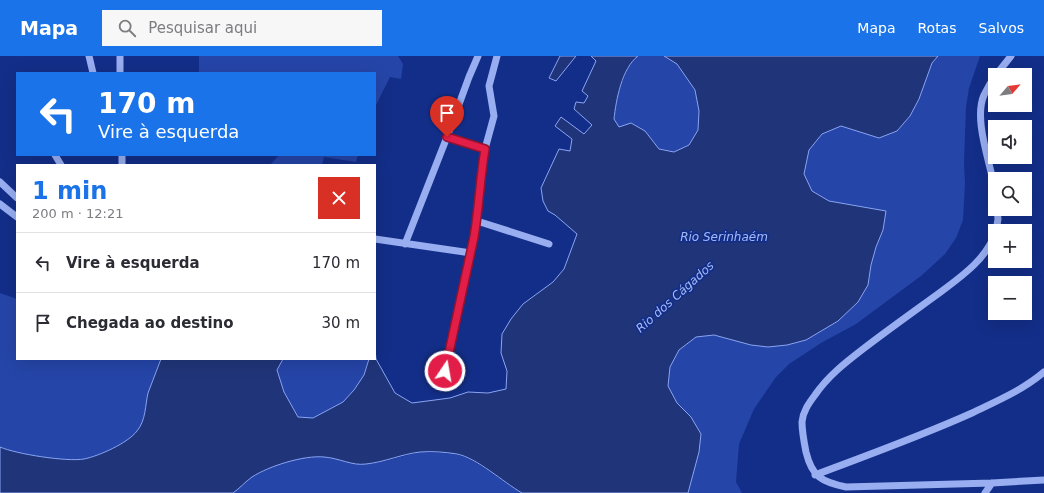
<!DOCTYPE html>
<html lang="pt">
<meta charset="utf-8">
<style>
:root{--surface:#fff;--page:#f7f7f7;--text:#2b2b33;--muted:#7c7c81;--line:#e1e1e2;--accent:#1a73e8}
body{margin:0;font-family:"DejaVu Sans",sans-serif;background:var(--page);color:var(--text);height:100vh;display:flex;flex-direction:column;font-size:15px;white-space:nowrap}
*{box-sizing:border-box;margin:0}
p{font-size:13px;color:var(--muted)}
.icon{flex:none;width:22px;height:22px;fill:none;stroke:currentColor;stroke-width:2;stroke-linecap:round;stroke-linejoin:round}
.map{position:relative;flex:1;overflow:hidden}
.panel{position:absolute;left:16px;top:108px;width:360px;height:196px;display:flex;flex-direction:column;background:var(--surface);border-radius:0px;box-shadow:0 4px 16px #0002}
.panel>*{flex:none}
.top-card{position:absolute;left:16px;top:16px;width:360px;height:84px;border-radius:0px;box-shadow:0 4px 16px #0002;background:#1a73e8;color:#fff;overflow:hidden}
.needle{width:26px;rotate:62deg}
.controls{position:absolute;left:988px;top:12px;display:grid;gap:8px}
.controls a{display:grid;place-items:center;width:44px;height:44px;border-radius:0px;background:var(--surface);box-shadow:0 4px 16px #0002;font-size:20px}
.pin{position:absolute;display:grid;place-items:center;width:34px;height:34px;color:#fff;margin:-41px -17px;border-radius:50% 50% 50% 0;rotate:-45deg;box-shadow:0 0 4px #0007}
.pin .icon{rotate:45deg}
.me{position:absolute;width:44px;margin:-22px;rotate:12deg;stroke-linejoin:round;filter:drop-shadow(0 0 3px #0008)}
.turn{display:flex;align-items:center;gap:14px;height:84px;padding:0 16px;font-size:18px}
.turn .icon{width:52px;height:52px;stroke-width:2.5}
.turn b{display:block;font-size:28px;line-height:34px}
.round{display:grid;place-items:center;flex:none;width:42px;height:42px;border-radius:0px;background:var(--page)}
.head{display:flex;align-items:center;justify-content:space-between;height:68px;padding:0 16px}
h1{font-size:24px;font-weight:700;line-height:30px;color:var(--accent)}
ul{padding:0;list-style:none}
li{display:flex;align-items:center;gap:12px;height:60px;padding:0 16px;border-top:1px solid var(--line)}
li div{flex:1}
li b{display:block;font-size:15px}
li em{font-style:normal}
header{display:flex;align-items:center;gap:24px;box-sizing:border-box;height:56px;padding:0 20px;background:var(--accent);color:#fff}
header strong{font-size:19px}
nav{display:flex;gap:22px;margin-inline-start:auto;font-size:14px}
.search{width:280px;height:36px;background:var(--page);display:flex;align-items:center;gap:10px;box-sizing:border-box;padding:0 14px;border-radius:0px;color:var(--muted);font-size:15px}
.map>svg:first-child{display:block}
.green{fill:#2545a8}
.water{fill:#203579;stroke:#8aa5f3}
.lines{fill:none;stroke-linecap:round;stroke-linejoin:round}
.minor{stroke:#98aef0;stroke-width:7}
.route-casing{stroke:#92132f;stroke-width:10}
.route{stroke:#e11d48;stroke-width:7}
.labels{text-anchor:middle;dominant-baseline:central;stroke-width:3.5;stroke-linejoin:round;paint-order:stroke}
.water-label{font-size:12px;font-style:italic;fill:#a4b9f7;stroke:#132e88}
</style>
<header>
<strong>Mapa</strong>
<div class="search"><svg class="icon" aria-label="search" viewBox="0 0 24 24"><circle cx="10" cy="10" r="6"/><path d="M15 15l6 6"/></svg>Pesquisar aqui</div>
<nav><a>Mapa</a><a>Rotas</a><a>Salvos</a></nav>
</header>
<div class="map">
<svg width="1044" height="437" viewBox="0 0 1044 437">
<rect width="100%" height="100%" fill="#132e88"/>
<path class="green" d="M199 0H398L403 8 401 23 390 21 375 51V17H199Z
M638 0H664L677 8 695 34 699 55 698 74 689 89 675 96 659 93 645 76 619 71 614 63 617 40 628 12 633 4Z
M938 0H980L969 32 966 51 964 107 965 127 963 164 956 182 945 198 921 220 856 268 821 287 789 308 776 321 754 353 739 388 736 426 742 437H688L699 396 701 378 691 361 677 347 668 330 670 311 679 294 696 281 714 279 751 289 806 284 838 265 868 229 871 209 876 191 883 174 886 155 829 145 812 135 804 118 809 94 822 78 841 70 879 82 897 75 910 60 919 43 932 7Z
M279 99H358L356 106 324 101 322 109H270Z
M0 237 17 243V303H161C157 314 152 326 148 337 145 350 146 365 137 375 128 387 99 400 84 403 67 406 16 398 0 391Z
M283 303H369L364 319 354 334 343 346 313 362 298 361 284 336 277 314Z
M420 396C432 397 446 396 458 399 478 404 502 426 522 437H233C240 432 245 426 252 421 269 410 304 399 325 401 338 402 350 409 363 408 380 408 403 400 420 396Z"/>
<path class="water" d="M560 0H576L556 25 549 22Z
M591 0H638C622 12 616 44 614 63L619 71 631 67 645 75 659 93 674 96 689 89 698 74 699 55 695 34 677 8 664 0H938L932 7 919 43 910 60 897 75 879 82 841 70 822 78 809 94 804 118 812 135 829 145 886 155 883 174 876 191 871 209 868 229 858 246 838 265 806 284 787 289 768 291 751 289 714 279 696 281 679 294 670 311 668 330 677 347 691 361 701 378 699 396 688 437H522C503 426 477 402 457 398 445 396 432 395 420 396 402 398 385 406 366 408 352 410 339 402 324 401 304 399 269 410 252 421 245 426 240 432 233 437H0V391C16 398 67 406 84 403 99 400 128 387 137 375 146 364 145 350 148 337 152 326 157 314 161 303H283L277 314 284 336 298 361 313 362 343 346 354 334 364 319 369 303H375V294L376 303 395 337 412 347 450 342 468 336 488 337 506 333 507 315 501 297 502 278 511 263 523 248 553 226 564 213 577 178 555 159 548 155 543 145 541 132 559 93 570 95 572 83 555 70 561 61 584 78 592 69 574 53 576 46 584 47 588 40 582 35 596 5Z"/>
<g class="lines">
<path class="minor" d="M89 0 93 17
M120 0V17
M996 19 1011 0
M995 20C991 26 987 33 984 39 973 64 991 108 995 135
M447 81 485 93
M55 99 61 109
M122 99V109
M0 126 17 142
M0 148 17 161
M477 165 549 188
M996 175 998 163 997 153
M995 178C986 203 962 220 942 235 916 254 889 273 863 293 846 306 828 320 815 339 809 347 803 355 802 366 802 376 804 386 806 396 812 421 822 426 846 431L992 427 1044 424
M375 183 471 197
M405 188 447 81 469 21 478 0
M445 315 477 165 481 120 485 93 494 60 489 30 497 0
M815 419C868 399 921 380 972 357 997 345 1023 334 1044 316
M985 437 992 427"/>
</g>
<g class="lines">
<g class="route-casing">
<path id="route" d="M445 315 474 181C479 152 480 122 485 93L447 81"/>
</g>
<use href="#route" class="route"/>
</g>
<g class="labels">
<g class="water-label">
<text x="724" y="181">Rio Serinhaém</text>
<text transform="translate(675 241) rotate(-42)">Rio dos Cágados</text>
</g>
</g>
</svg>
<div class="controls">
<a><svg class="needle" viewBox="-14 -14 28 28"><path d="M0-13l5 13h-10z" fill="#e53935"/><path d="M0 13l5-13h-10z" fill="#7c7c81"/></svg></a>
<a><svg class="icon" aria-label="sound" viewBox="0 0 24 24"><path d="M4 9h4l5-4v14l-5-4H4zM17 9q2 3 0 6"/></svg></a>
<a><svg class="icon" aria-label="search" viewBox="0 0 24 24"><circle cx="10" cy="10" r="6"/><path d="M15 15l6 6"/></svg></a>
<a>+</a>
<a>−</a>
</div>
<div class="pin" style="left:447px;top:81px;background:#d93025"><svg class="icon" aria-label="arrive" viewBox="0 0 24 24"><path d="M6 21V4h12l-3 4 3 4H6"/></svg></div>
<svg class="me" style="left:445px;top:315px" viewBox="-20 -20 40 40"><circle r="17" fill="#e11d48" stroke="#fff" stroke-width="3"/><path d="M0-11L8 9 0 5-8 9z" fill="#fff"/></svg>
<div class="top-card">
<div class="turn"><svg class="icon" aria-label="left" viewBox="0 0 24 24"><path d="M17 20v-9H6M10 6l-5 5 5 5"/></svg><div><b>170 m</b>Vire à esquerda</div></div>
</div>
<section class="panel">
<div class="head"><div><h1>1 min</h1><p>200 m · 12:21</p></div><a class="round" style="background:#d93025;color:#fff"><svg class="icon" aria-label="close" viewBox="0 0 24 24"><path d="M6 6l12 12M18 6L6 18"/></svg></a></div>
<ul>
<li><svg class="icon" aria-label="left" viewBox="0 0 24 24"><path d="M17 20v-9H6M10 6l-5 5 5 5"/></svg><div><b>Vire à esquerda</b></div><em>170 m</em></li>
<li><svg class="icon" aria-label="arrive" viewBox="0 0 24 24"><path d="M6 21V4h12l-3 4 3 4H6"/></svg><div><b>Chegada ao destino</b></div><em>30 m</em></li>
</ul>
</section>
</div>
